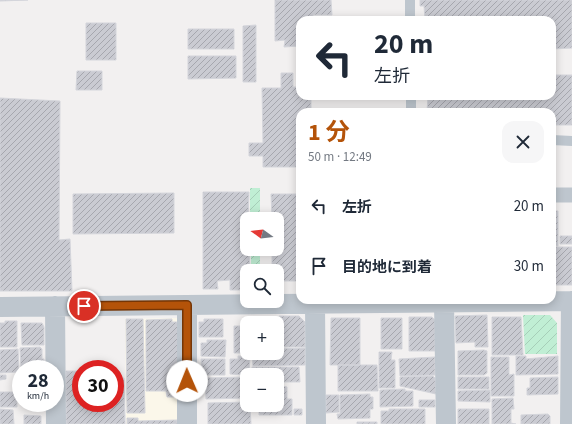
<!DOCTYPE html>
<html lang="ja">
<meta charset="utf-8">
<style>
:root{--surface:#fff;--page:#f6f6f7;--text:#1f2937;--muted:#747a83;--accent:#b45309}
body{margin:0;font-family:"Source Sans 3","Noto Sans JP",sans-serif;background:var(--page);color:var(--text);height:100vh;display:flex;flex-direction:column;font-size:15px;white-space:nowrap}
*{box-sizing:border-box;margin:0}
p{font-size:13px;color:var(--muted)}
.icon{flex:none;width:22px;height:22px;fill:none;stroke:currentColor;stroke-width:2;stroke-linecap:round;stroke-linejoin:round}
.map{position:relative;flex:1;overflow:hidden}
.details{position:absolute;left:296px;top:108px;width:260px;height:196px;display:flex;flex-direction:column;background:var(--surface);border-radius:12px;box-shadow:0 2px 10px #0003}
.details>*{flex:none}
.banner{position:absolute;left:296px;top:16px;width:260px;height:84px;border-radius:12px;box-shadow:0 2px 10px #0003;background:#fff;color:var(--text);overflow:hidden}
.needle{width:26px;rotate:285deg}
.tools{position:absolute;left:240px;top:212px;display:grid;gap:8px}
.tools a{display:grid;place-items:center;width:44px;height:44px;border-radius:8px;background:var(--surface);box-shadow:0 2px 10px #0003;font-size:20px}
.speed{position:absolute;left:12px;top:360px;display:flex;gap:8px;font-size:20px;font-weight:700;text-align:center}
.speed>*{display:grid;place-content:center;width:52px;height:52px;border-radius:50%;background:var(--surface);box-shadow:0 2px 10px #0003;line-height:1}
.speed small{font-size:10px;font-weight:400}
.speed .limit{border:6px solid #d22;background:#fff;color:#111}
.pin{position:absolute;display:grid;place-items:center;width:34px;height:34px;color:#fff;margin:-17px;border:2px solid #fff;border-radius:50%;box-shadow:0 1px 4px #0007}
.me{position:absolute;width:44px;margin:-22px;rotate:359deg;stroke-linejoin:round;filter:drop-shadow(0 0 3px #0008)}
.turn{display:flex;align-items:center;gap:14px;height:84px;padding:0 12px;font-size:18px}
.turn .icon{width:52px;height:52px;stroke-width:2.5}
.turn b{display:block;font-size:28px;line-height:34px}
.round{display:grid;place-items:center;flex:none;width:42px;height:42px;border-radius:12px;background:var(--page)}
.headline{display:flex;align-items:center;justify-content:space-between;height:68px;padding:0 12px}
h1{font-size:24px;font-weight:700;line-height:30px;color:var(--accent)}
ul{padding:0;list-style:none}
li{display:flex;align-items:center;gap:12px;height:60px;padding:0 12px}
li div{flex:1}
li b{display:block;font-size:15px}
li em{font-style:normal}
.map>svg:first-child{display:block}
.commercial{fill:#fbf7ea}
.garden{fill:url(#garden-furrows)}
.building{fill:url(#building-hatch);stroke:#d4d5db}
.lines{fill:none;stroke-linecap:round;stroke-linejoin:round}
.service{stroke:#bec6ce;stroke-width:10}
.pedestrian{stroke:#bec6ce;stroke-width:15}
.minor{stroke:#bec6ce;stroke-width:20}
.route-casing{stroke:#753606;stroke-width:10}
.route{stroke:#b45309;stroke-width:7}
</style>
<div class="map">
<svg width="572" height="424" viewBox="0 0 572 424">
<defs>
<pattern id="garden-furrows" width="10" height="10" patternUnits="userSpaceOnUse"><rect width="10" height="10" fill="#c0eed4"/><path d="M-1 1l2-2M0 10L10 0M9 11l2-2" fill="none" stroke="#a6ceb8"/></pattern>
<pattern id="building-hatch" width="6" height="6" patternUnits="userSpaceOnUse"><rect width="6" height="6" fill="#cacbd2"/><path d="M-1 1l2-2M0 6l6-6M5 7l2-2" fill="none" stroke="#a6a7ae"/></pattern>
</defs>
<rect width="100%" height="100%" fill="#f2f0f0"/>
<path class="commercial" d="M179 318 180 424H126L125 319Z"/>
<path class="garden" d="M250 188H260V219H250Z
M251 249H260V271H251Z
M523 315H550L557 323V354H525Z"/>
<path class="building" d="M0 0H28L0 1Z
M275 0H331L332 15H313V20H300V46L284 47 285 40 275 41Z
M420 0H572V48L552 49V20H425L424 6H420Z
M86 23H116V60H86Z
M256 25V82H243V26Z
M188 29H234V49H188Z
M188 56H236V78L188 79Z
M77 71H102V90H76Z
M281 73H293V87H300V96H311V112H300V167H263V156H249V143H263L262 88H281Z
M552 75H572V125H552V112H427L428 96H552Z
M0 98 60 101 59 240 70 239 72 291H0Z
M203 192H249L247 249H249L250 271H247V290H230V280L217 281 218 289H203Z
M174 193V233L73 234V194Z
M271 194H300V281H277V271H272V249H277V219H272Z
M552 211H558V246H552Z
M560 236H572V244H560Z
M552 247H572V285H553Z
M487 315 488 347H475V342L456 343 455 316Z
M279 316H299L305 322V347H279Z
M409 317H432L435 320V351H409Z
M492 317H521L523 355H492Z
M331 318H360V365H330Z
M381 318H402V349H381Z
M126 319H143L145 413H127Z
M172 319V322H179V397H167L166 391H146V320Z
M204 319H223V337H199V322H204Z
M276 320V323H252V321Z
M5 321H17V347H0V323H5Z
M21 323H42L44 327V345H22Z
M234 326H247V353H234Z
M207 340H226L225 357 201 356V343H207Z
M40 347 42 349V359H44V369H21L20 348Z
M305 348V365L253 366 252 353H277V349Z
M18 349 19 372 0 373V350Z
M484 350 487 351V373L484 375H458V351Z
M379 352H392L391 360H395V388H379Z
M238 356 250 357 249 372H245V375L230 374V359H238Z
M516 356H526V359L558 356V374L516 375Z
M435 357V375L400 376 399 359Z
M491 357H509V375L514 374V396H491Z
M201 359H225V375H202Z
M338 365H377L378 391H338Z
M252 367H299L300 382H277V375H253Z
M66 371H81V403H115V371H119V378H124L125 424H66Z
M0 375H6V379L0 380Z
M433 376 435 378 436 394 400 386V377Z
M247 377V398L206 399 205 378Z
M458 377H489V389H458Z
M558 377V394L527 395V388H530V378Z
M18 383H21V399H18Z
M277 385 287 387V399H292V415H259V405H277Z
M405 389V391H413V406L380 407V390Z
M490 390V402L458 401V391Z
M0 392H17V407H0Z
M370 394V397H373V409H370V418L338 419 337 414H340V395Z
M326 395H339V412L326 413Z
M513 398 514 409H511V423L516 424H492V399Z
M419 400H435V407H419Z
M247 402V405H250L251 424H208V403Z
M0 409 13 410 14 424H0Z
M294 409H302V415H294Z
M389 409H425V424H381V411H389Z
M458 409H489V424H458Z
M548 414 550 416V424H521V415Z
M24 415 41 416V424H24Z
M127 418H138V421L177 420V424H127Z
M357 422H377V424H357Z"/>
<g class="lines">
<path class="service" d="M410 0V20
M411 96V112
M552 140 572 141"/>
<path class="pedestrian" d="M552 195H572"/>
<path class="minor" d="M444 302 446 424
M315 304 316 424
M187 305V424
M55 306 56 424
M0 307 572 301
M570 424 571 301"/>
</g>
<g class="lines">
<g class="route-casing">
<path id="route" d="M84 306 187 305V381"/>
</g>
<use href="#route" class="route"/>
</g>
</svg>
<div class="tools">
<a><svg class="needle" viewBox="-14 -14 28 28"><path d="M0-13l5 13h-10z" fill="#e53935"/><path d="M0 13l5-13h-10z" fill="#747a83"/></svg></a>
<a><svg class="icon" aria-label="search" viewBox="0 0 24 24"><circle cx="10" cy="10" r="6"/><path d="M15 15l6 6"/></svg></a>
<a>+</a>
<a>−</a>
</div>
<div class="speed"><div>28<small>km/h</small></div><div class="limit">30</div></div>
<div class="pin" style="left:84px;top:306px;background:#d93025"><svg class="icon" aria-label="arrive" viewBox="0 0 24 24"><path d="M6 21V4h12l-3 4 3 4H6"/></svg></div>
<svg class="me" style="left:187px;top:381px" viewBox="-20 -20 40 40"><circle r="19" fill="#fff"/><path d="M0-13L10 11 0 6-10 11z" fill="#b45309"/></svg>
<div class="banner">
<div class="turn"><svg class="icon" aria-label="left" viewBox="0 0 24 24"><path d="M17 20v-9H6M10 6l-5 5 5 5"/></svg><div><b>20 m</b>左折</div></div>
</div>
<section class="details">
<div class="headline"><div><h1>1 分</h1><p>50 m · 12:49</p></div><a class="round"><svg class="icon" aria-label="close" viewBox="0 0 24 24"><path d="M6 6l12 12M18 6L6 18"/></svg></a></div>
<ul>
<li><svg class="icon" aria-label="left" viewBox="0 0 24 24"><path d="M17 20v-9H6M10 6l-5 5 5 5"/></svg><div><b>左折</b></div><em>20 m</em></li>
<li><svg class="icon" aria-label="arrive" viewBox="0 0 24 24"><path d="M6 21V4h12l-3 4 3 4H6"/></svg><div><b>目的地に到着</b></div><em>30 m</em></li>
</ul>
</section>
</div>
